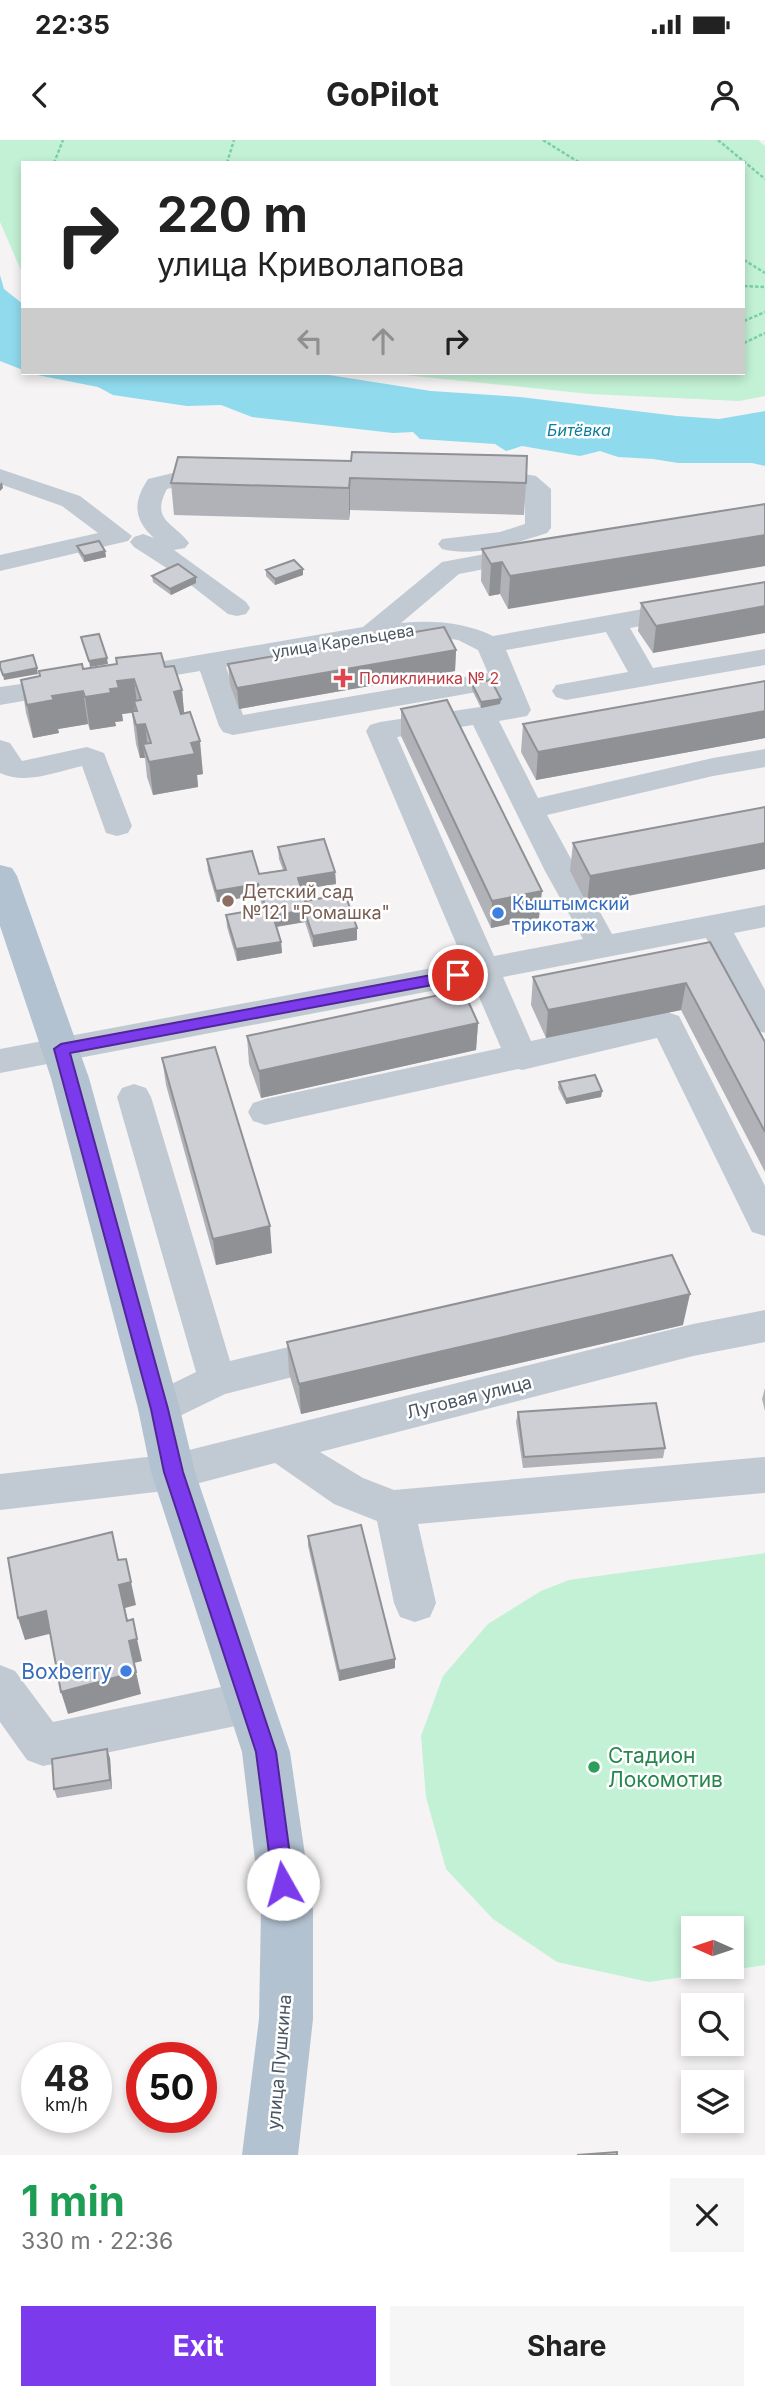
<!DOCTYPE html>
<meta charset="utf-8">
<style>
:root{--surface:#fff;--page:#f6f6f6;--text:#222;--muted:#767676;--accent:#7c3aed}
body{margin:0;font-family:Inter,sans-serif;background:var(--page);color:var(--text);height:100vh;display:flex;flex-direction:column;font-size:26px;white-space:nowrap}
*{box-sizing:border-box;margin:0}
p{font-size:23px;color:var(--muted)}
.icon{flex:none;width:38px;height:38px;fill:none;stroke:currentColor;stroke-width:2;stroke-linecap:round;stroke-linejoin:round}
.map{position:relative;height:2015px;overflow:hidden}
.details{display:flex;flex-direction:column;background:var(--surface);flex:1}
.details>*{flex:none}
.hud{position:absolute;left:21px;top:21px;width:724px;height:214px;border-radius:0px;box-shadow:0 4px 10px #0003;background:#fff;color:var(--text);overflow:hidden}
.needle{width:46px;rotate:273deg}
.fabs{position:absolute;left:681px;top:1776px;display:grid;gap:14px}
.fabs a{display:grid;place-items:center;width:63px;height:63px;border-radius:0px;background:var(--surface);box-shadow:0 4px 10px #0003;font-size:35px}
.speed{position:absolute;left:21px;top:1902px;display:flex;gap:14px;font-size:35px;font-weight:700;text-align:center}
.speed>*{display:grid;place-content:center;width:91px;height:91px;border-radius:50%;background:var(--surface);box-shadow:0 4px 10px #0003;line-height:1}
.speed small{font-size:18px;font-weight:400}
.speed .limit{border:10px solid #d22;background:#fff;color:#111}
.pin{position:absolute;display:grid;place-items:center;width:60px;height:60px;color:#fff;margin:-30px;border:4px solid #fff;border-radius:50%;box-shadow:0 2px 7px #0007}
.me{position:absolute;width:77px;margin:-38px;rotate:353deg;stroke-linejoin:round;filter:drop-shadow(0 0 5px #0008)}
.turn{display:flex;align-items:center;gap:24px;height:147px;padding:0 21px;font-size:32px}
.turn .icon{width:91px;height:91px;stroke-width:2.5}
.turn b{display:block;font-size:49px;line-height:60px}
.lanes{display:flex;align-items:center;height:66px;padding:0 21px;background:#0003;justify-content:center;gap:35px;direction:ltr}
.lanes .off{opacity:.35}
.round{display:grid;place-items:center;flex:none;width:74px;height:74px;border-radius:0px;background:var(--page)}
.overview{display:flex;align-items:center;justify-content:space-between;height:119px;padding:0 21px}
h1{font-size:42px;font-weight:700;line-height:52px;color:#1e9e55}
.primary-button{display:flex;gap:14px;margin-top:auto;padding:14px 21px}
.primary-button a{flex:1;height:80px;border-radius:0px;background:var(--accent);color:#fff;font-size:28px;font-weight:700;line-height:80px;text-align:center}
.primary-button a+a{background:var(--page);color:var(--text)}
.status{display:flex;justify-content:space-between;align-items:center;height:49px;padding:0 35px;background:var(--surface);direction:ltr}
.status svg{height:19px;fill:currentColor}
header{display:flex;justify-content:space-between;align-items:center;height:91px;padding:0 21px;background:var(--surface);font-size:32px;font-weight:700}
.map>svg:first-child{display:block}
.green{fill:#c3f1d5;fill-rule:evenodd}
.water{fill:#90daee}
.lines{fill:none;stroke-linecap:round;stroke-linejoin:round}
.path{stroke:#7ad0a6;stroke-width:2.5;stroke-dasharray:3.5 2;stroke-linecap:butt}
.minor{fill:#c1cad2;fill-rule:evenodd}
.major{fill:#b3c2d1;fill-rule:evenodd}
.wall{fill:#b0b2b7}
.shaded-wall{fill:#909195}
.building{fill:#cdcfd5;stroke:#909195;stroke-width:2}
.route{fill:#7c3aed;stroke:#51269a;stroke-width:2}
.health-dot{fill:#e0444e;stroke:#fff;stroke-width:2.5}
.education-dot{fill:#8d6e63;stroke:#fff;stroke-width:2.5}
.shop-dot{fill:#3f7fe0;stroke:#fff;stroke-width:2.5}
.leisure-dot{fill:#2e9e5b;stroke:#fff;stroke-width:2.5}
.labels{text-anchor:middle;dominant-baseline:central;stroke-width:5;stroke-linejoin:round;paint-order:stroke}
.far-water-label{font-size:16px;font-style:italic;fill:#0c7c9b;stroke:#fff}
.far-street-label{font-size:16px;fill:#4a5661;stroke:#fff}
.far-health-label{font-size:16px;fill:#be3a42;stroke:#fff;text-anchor:start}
.education-label{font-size:18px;fill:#785e54;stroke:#fff;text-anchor:start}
.shop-label{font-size:18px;fill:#366cbe;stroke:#fff;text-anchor:start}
.street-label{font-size:18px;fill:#4a5661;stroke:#fff}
.near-shop-label{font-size:21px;fill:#366cbe;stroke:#fff;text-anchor:end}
.near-leisure-label{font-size:21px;fill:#27864d;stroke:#fff;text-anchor:start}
</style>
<div class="status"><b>22:35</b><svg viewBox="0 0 49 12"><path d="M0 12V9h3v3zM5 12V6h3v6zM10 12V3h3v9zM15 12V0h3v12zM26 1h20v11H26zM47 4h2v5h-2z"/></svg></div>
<header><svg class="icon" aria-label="back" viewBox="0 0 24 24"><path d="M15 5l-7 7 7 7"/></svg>GoPilot<svg class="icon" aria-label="person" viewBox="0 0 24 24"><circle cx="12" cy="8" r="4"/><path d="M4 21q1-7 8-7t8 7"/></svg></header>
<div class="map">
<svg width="765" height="2015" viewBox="0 0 765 2015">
<rect width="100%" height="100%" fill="#f5f3f3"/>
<path class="green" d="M0 0H758L765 6V256L739 261 590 254 385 233H744V23H23V135L0 82Z
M765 1413V1825L649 1842 557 1822 493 1779 446 1729 426 1657 421 1596 443 1536 488 1484 541 1451 569 1440ZM732 1788V1827H693V1788Z"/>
<path class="water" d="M0 135 4 149 23 164V230L0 221Z
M27 233H316L431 251 520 257 677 276 719 279 765 271V326L752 323H678L653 319 618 317 600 311 580 316 522 306 506 311 495 304 420 299 413 292 393 293 252 277 221 265 187 266 113 255 98 247Z"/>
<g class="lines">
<path class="path" d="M543 0 580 23
M718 0 765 39
M54 23 63 0
M227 23 234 0
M744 120 765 133
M744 146 765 147
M744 181 765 172
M744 203 765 193"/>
<path class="minor" d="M0 329 80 356 132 396 128 401 0 431V415L98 393 62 366 0 344Z
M177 332 228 335 231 340 228 345C208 350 187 344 167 349 150 381 174 382 189 403L185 408 174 410 246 462 250 468 246 474 237 476 228 474 179 436 134 407 130 402 134 397 143 394 154 398C133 379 133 362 148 339Z
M512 332 536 336 551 349V388L547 393C515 403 475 418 442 409L438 404 442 399 500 392 525 384V350C509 342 490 350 472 345L469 340 472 335Z
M496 412 505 415 509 420 505 425 459 434 401 483C434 480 463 482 493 496L765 447V463L630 488 653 528 765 509V525L566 560 556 557 552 551 556 545 628 532 606 492 506 510 531 570 527 576 499 581 538 658 713 618 765 609V627L713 636 547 675 612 794 765 765V787L734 793 765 850V893L753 889 706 798 503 837 531 901 667 872 679 876 765 1046V1096L752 1092 657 898 522 930 518 929 265 985 253 981 248 972 253 963 265 959 501 908 473 843 0 933V909L464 822 366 591 370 585 380 582 500 564 494 549 233 595 223 592 219 586 200 531 129 543 119 541 115 535 119 529 129 527 363 487 442 422ZM431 496 458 500 478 510 488 533 243 575 226 527 371 502ZM473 585 545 731 583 799 494 816 397 597Z
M70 537 80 539 84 545 80 551 0 565V547Z
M0 600 10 603 22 621 87 607 104 613 132 686 128 693 117 696 106 693 82 626C55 632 26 645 0 633Z
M134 944 146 948 151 957 230 1221 335 1196 348 1201 354 1212 348 1223 225 1254 159 1286 145 1281 139 1269 145 1257 196 1232 117 957 122 948Z
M765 1170V1202L693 1216 320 1312 363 1338 394 1350 765 1317V1353L418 1384 436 1463 430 1477 415 1482 400 1477 394 1463 377 1381 334 1364 275 1323 173 1350 0 1370V1334L173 1314 693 1184Z
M0 1525 15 1531 53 1582 250 1541 265 1547 272 1562 265 1577 250 1583 43 1626 27 1620 0 1582Z"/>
<path class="major" d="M0 725 12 728 17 736 89 938 180 1269 195 1332 290 1612 313 1770V1879L298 2015H242L259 1879 261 1770 242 1612 151 1332 138 1269 51 938 0 786Z"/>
</g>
<path class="wall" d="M178 317 526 343 524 375 350 370 349 380 174 375 171 343Z
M765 364 508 469 500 454 489 456 481 441 482 409Z
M77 406 105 411 106 417 84 422 78 412Z
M303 429V435L275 445 266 436V430Z
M152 436 196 437V443L171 455 153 442Z
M765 442 653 513 638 491 641 463Z
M456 510 455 531 239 569 230 545 228 524Z
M116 518 165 527 182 550 184 573 203 634 197 635 198 647 153 655 147 637 145 618H140L136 604 132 573 122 574 123 581 115 582 116 586 90 590 88 584 58 589 59 593 33 598 26 573 21 540 116 524Z
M765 541V598L536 640 521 612 523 584Z
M472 544 501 559 500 564 481 568 472 550Z
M401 569 539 778 491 788 401 596Z
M765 667 587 764 570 731 573 703Z
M278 707 335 732 336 744 301 749 305 761 357 800 313 807 305 782 277 787 281 802 282 813 237 821 227 787 226 775 263 769 259 755 217 762 208 731 207 719 259 734 283 730 279 719Z
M710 802 765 902V1032L681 870 546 898 531 865 533 837Z
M478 883 476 910 261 958 249 924 247 896Z
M162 918 272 1113 216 1125 166 945Z
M559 942 602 951 601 957 566 964 558 948Z
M683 1185 301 1274 289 1233 287 1202Z
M765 1248V1271L762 1259Z
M518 1272 665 1308 663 1318 523 1328 516 1282Z
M308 1396 395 1528 339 1541 308 1406Z
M110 1618 112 1649 57 1658 54 1649Z"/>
<path class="shaded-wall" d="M350 338V370L349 380V348Z
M2 342 3 348 0 351V344Z
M765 395V426L508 469 510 436Z
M105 411 106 417 84 422V416Z
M502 422 500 454 489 456 491 424Z
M303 429V435L275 445V439Z
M196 437V443L171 455 170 449Z
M765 466V493L653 513 656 486Z
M456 510 455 531 239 569 237 548Z
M107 518 108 524 90 527 89 521Z
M37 528 38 534 4 540 3 535Z
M134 539 138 572 134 561 135 572 122 574 123 581 115 582 116 586 90 590 85 557 110 549 117 541Z
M182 550 185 583 177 585 174 552Z
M83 551 88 584 58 589 59 593 33 598 27 565 52 556Z
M501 559 500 564 481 568V562Z
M765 571V598L536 640 538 612Z
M145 584 149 617 143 604 145 618H140L136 585Z
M200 601 203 634 197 635 198 647 153 655 149 622 191 603Z
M765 703V729L587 764 590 736Z
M335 732 336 744 298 750V738Z
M258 744 259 755 217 762 216 751Z
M542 751 539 778 491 788 492 761Z
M304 770 305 782 274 787 273 776Z
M357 788V800L313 807V796Z
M281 802 282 813 237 821 236 809Z
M686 843 681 870 546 898 548 870Z
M478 883 476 910 261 958 259 931Z
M602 951 601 957 566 964V959Z
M270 1086 272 1113 216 1125 213 1099Z
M690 1154 683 1185 301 1274 299 1244Z
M126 1419 136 1465 125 1468 132 1500 137 1499 142 1521 134 1523 141 1554 68 1574 61 1552 129 1501 119 1445Z
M46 1471 53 1493 25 1500 18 1478Z
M395 1519V1528L339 1541V1531Z
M107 1609 110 1618 112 1649 110 1640Z"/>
<path class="building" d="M352 312 527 316 526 343 350 338 349 348 171 343 178 317 351 321Z
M765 364V395L510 436 502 422 491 424 482 409Z
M99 401 105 411 84 416 77 406Z
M294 420 303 429 275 439 266 430Z
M178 424 196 437 170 449 152 436Z
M765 442V466L656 486 641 463Z
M444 487 456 510 237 548 228 524Z
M99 494 107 518 89 521 81 497Z
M161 513 165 527 174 526 182 550 174 552 181 574 190 572 200 601 191 603 195 614 149 622 143 604 151 603 145 584 136 585 132 571H137L134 561 141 560 134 539 117 541 119 548 110 549 111 553 85 557 83 551 52 556 54 560 27 565 21 540 40 536 39 531 82 524 83 529 117 524 116 518Z
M33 515 37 528 3 535 0 527V522Z
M491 540 501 559 481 562 472 544Z
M765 541V571L538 612 523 584Z
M447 560 542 751 492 761 401 569Z
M765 667V703L590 736 573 703Z
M324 699 335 732 298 738 305 761 345 754 357 788 313 796 304 770 273 776 281 802 236 809 226 775 266 768 258 744 216 751 207 719 252 711 259 734 286 730 278 707Z
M710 802 765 902V992L686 843 548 870 533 837Z
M463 850 478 883 259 931 247 896Z
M215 907 270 1086 213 1099 162 918Z
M595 935 602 951 566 959 559 942Z
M672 1115 690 1154 299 1244 287 1202Z
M656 1263 665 1308 524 1317 518 1272Z
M361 1385 395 1519 339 1531 308 1396Z
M112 1392 118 1420 126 1419 131 1442 119 1445 127 1481 133 1479 137 1499 129 1501 136 1532 61 1552 46 1471 18 1478 8 1418Z
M107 1609 110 1640 54 1649 52 1619Z
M617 2012V2015H577Z"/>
<path class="route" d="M458 830 466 835 464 839 70 913 168 1269 183 1332 276 1612 294 1744 291 1751 283 1754 276 1751 273 1744 256 1612 164 1332 151 1269 54 909 61 904Z"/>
<path class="health-dot" d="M339.5 527.5h7v7h7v7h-7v7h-7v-7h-7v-7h7z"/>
<circle class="education-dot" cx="228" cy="761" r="7"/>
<g class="shop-dot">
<circle cx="498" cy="773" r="7"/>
<circle cx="126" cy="1531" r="7"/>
</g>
<circle class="leisure-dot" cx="594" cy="1627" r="7"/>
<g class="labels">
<g class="far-water-label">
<text x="579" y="290">Битёвка</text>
</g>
<g class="far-street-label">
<text transform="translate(343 501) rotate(-9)">улица Карельцева</text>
</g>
<g class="far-health-label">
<text x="359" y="538">Поликлиника № 2</text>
</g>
<g class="education-label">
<text x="242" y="751">Детский сад<tspan x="242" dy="21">№121 "Ромашка"</tspan></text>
</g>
<g class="shop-label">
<text x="512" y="763">Кыштымский<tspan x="512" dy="21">трикотаж</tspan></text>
</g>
<g class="street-label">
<text transform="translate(469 1257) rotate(-14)">Луговая улица</text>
<text transform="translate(279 1922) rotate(-85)">улица Пушкина</text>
</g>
<g class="near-shop-label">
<text x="112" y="1531">Boxberry</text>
</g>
<g class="near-leisure-label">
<text x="608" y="1615">Стадион<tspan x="608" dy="24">Локомотив</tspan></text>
</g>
</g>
</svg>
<div class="fabs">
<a><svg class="needle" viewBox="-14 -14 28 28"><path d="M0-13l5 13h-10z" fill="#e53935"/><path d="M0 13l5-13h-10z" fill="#767676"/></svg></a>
<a><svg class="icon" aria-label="search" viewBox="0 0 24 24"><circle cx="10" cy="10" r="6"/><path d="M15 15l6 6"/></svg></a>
<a><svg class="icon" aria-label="layers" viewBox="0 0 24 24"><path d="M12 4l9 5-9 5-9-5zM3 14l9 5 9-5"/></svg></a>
</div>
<div class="speed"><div>48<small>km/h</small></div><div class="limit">50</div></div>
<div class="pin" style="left:458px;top:835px;background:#d93025"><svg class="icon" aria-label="arrive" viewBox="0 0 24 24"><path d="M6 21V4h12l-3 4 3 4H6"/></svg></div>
<svg class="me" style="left:283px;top:1744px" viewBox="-20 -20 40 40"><circle r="19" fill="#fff"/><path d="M0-13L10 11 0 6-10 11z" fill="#7c3aed"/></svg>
<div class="hud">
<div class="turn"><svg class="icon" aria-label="right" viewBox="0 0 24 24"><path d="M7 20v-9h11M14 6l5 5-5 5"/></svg><div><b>220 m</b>улица Криволапова</div></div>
<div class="lanes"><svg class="icon off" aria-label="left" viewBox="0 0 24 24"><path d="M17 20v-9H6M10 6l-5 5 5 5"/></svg><svg class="icon off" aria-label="ahead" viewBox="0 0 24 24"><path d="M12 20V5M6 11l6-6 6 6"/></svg><svg class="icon" aria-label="right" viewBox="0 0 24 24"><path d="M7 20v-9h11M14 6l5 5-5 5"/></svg></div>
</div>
</div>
<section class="details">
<div class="overview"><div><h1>1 min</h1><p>330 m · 22:36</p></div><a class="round"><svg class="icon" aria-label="close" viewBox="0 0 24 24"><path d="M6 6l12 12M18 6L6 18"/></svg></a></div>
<div class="primary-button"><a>Exit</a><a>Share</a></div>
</section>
